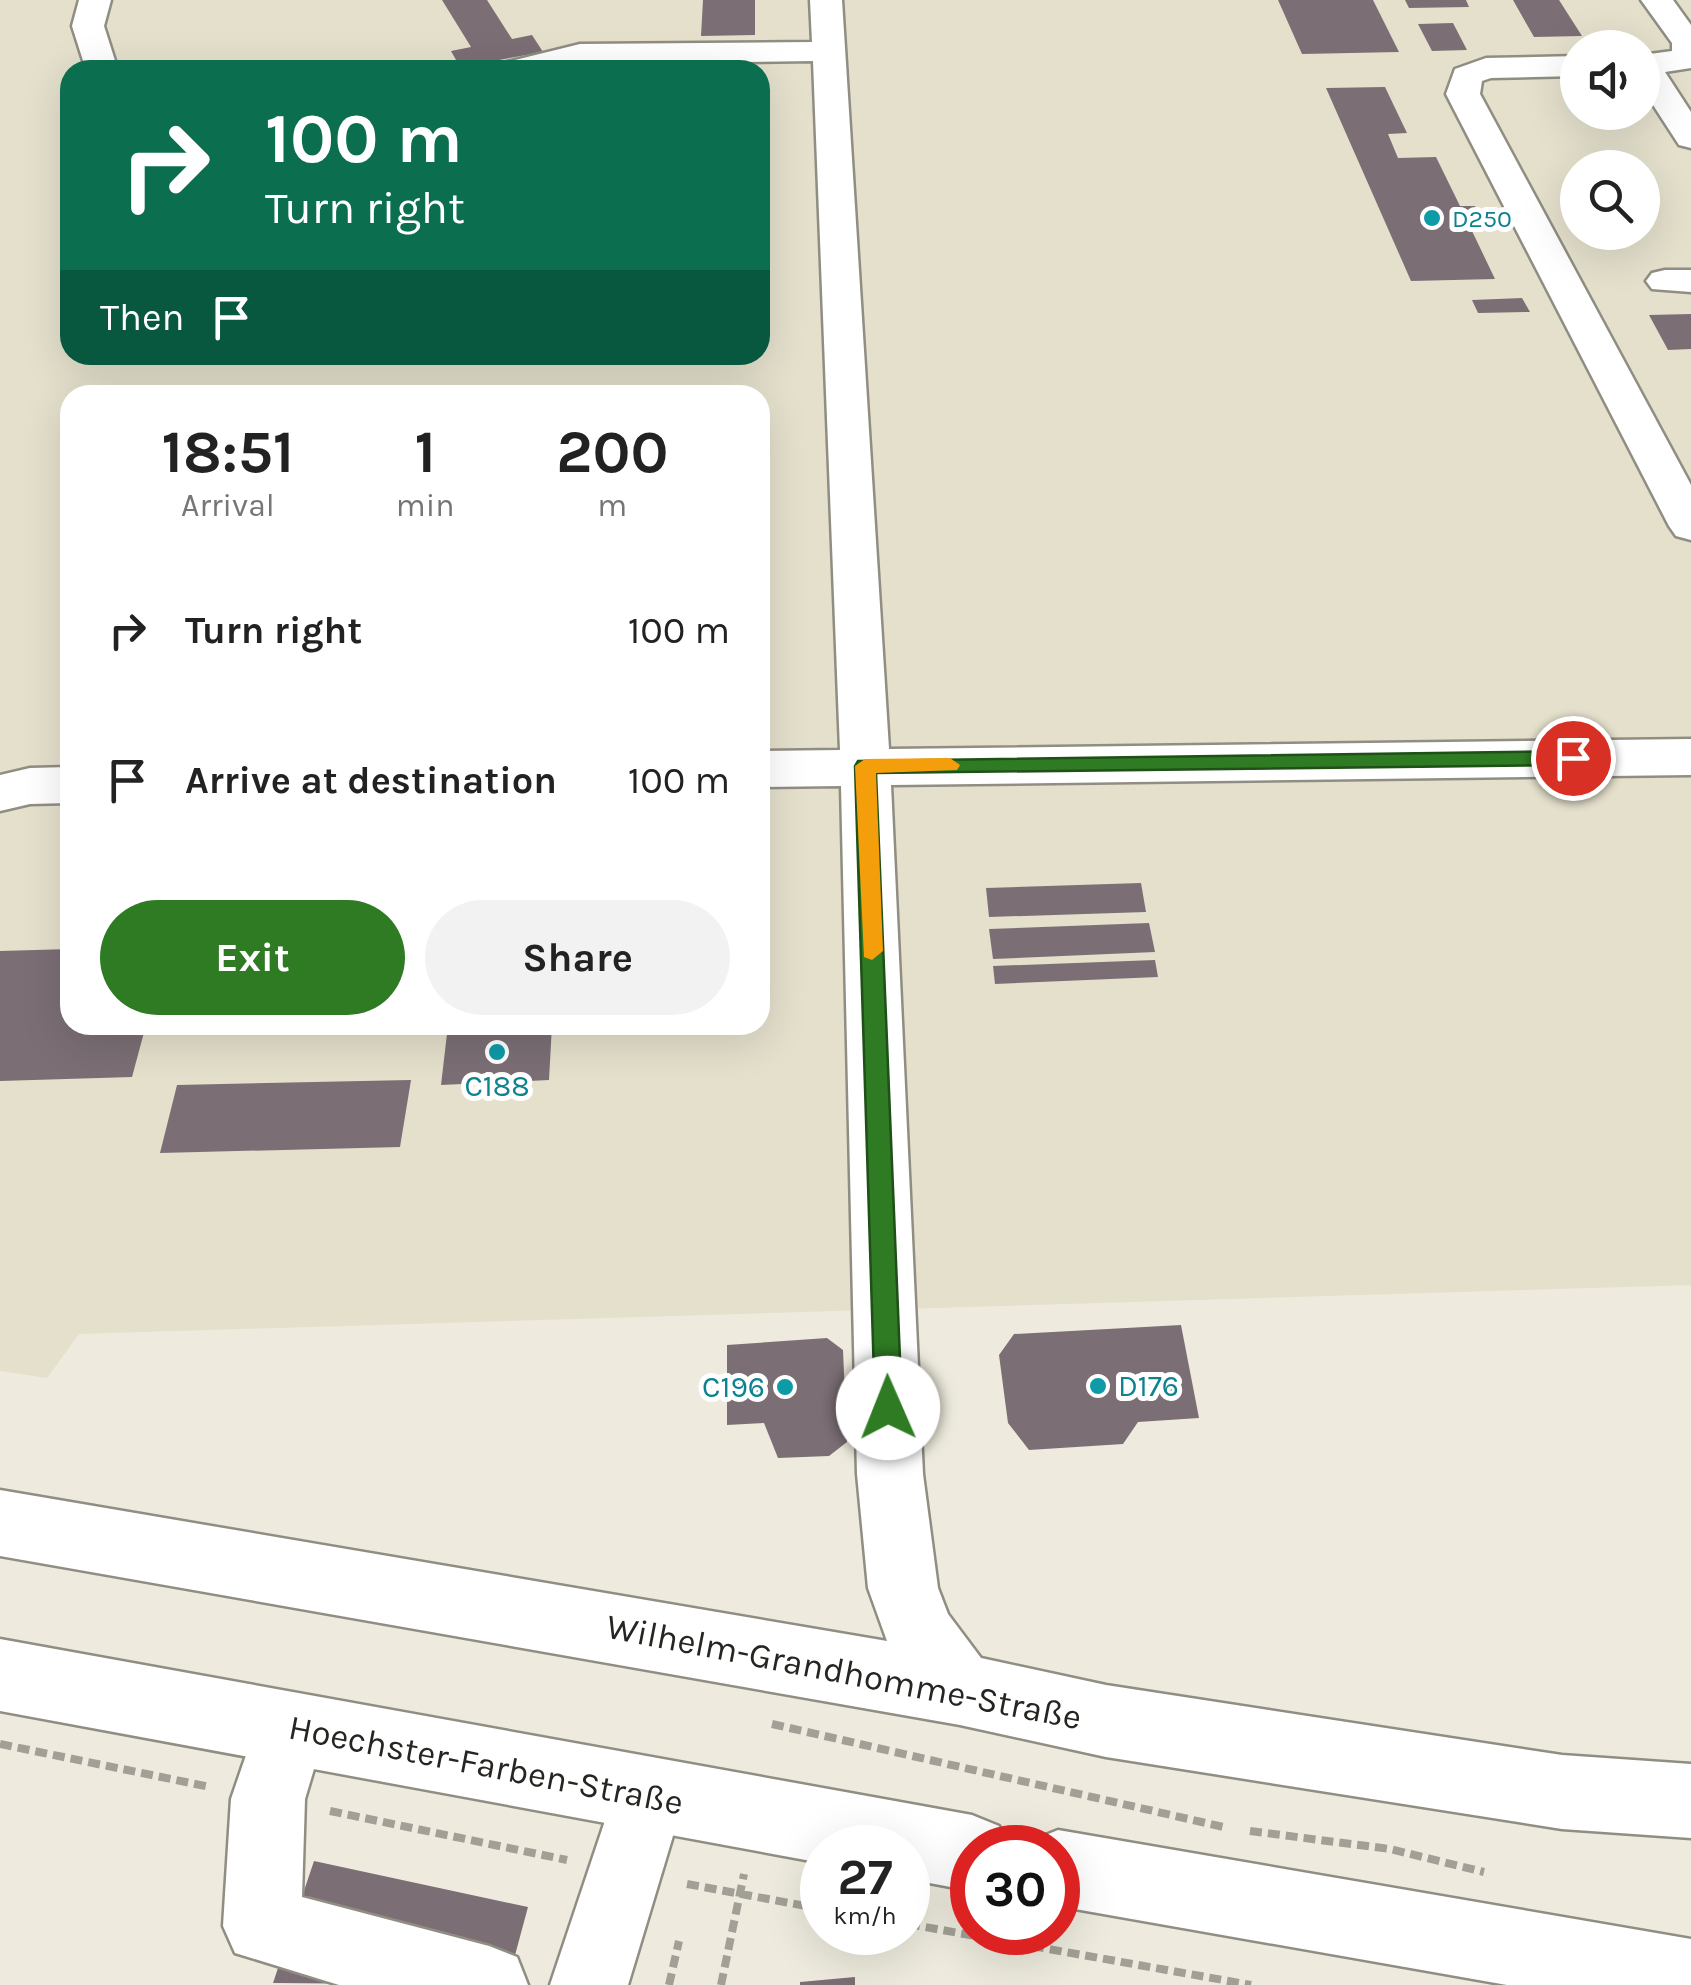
<!DOCTYPE html>
<meta charset="utf-8">
<style>
:root{--surface:#fff;--page:#f2f2f2;--text:#222;--muted:#767676;--accent:#2e7b23}
body{margin:0;font-family:Karla,sans-serif;background:var(--page);color:var(--text);height:100vh;display:flex;flex-direction:column;font-size:38px;white-space:nowrap}
*{box-sizing:border-box;margin:0}
p{font-size:32px;color:var(--muted)}
.icon{flex:none;width:55px;height:55px;fill:none;stroke:currentColor;stroke-width:2;stroke-linecap:round;stroke-linejoin:round}
.map{position:relative;flex:1;overflow:hidden}
.sheet{position:absolute;left:60px;top:385px;width:710px;height:650px;display:flex;flex-direction:column;background:var(--surface);border-radius:30px;box-shadow:0 10px 40px #0002}
.sheet>*{flex:none}
.top-card{position:absolute;left:60px;top:60px;width:710px;height:305px;border-radius:30px;box-shadow:0 10px 40px #0002;background:#0b6e4f;color:#fff;overflow:hidden}
.controls{position:absolute;left:1560px;top:30px;display:grid;gap:20px}
.controls a{display:grid;place-items:center;width:100px;height:100px;border-radius:50%;background:var(--surface);box-shadow:0 10px 40px #0002;font-size:50px}
.speed{position:absolute;left:800px;top:1825px;display:flex;gap:20px;font-size:50px;font-weight:700;text-align:center}
.speed>*{display:grid;place-content:center;width:130px;height:130px;border-radius:50%;background:var(--surface);box-shadow:0 10px 40px #0002;line-height:1}
.speed small{font-size:25px;font-weight:400}
.speed .limit{border:15px solid #d22;background:#fff;color:#111}
.pin{position:absolute;display:grid;place-items:center;width:85px;height:85px;color:#fff;margin:-42px;border:5px solid #fff;border-radius:50%;box-shadow:0 2px 10px #0007}
.me{position:absolute;width:110px;margin:-55px;rotate:359deg;stroke-linejoin:round;filter:drop-shadow(0 0 8px #0008)}
.turn{display:flex;align-items:center;gap:35px;height:210px;padding:0 40px;font-size:45px}
.turn .icon{width:130px;height:130px;stroke-width:2.5}
.turn b{display:block;font-size:70px;line-height:85px}
.then{display:flex;align-items:center;height:95px;padding:0 40px;background:#0003;gap:20px;font-size:38px}
.eta{display:flex;justify-content:space-evenly;align-items:center;height:170px;text-align:center}
.eta b{font-size:60px;font-weight:700;line-height:70px}
.button{display:flex;gap:20px;margin-top:auto;padding:20px 40px}
.button a{flex:1;height:115px;border-radius:60px;background:var(--accent);color:#fff;font-size:40px;font-weight:700;line-height:115px;text-align:center}
.button a+a{background:var(--page);color:var(--text)}
ul{padding:0;list-style:none}
li{display:flex;align-items:center;gap:30px;height:150px;padding:0 40px}
li div{flex:1}
li b{display:block;font-size:38px}
li em{font-style:normal}
.map>svg:first-child{display:block}
.built{fill:#e4e0cc;fill-rule:evenodd}
.building{fill:#7b6f75}
.lines{fill:none;stroke-linecap:round;stroke-linejoin:round}
.minor-casing{stroke:#908e82;stroke-width:5}
.major-casing{stroke:#908e82;stroke-width:5}
.path{stroke:#a2a096;stroke-width:8;stroke-dasharray:12 6;stroke-linecap:butt}
.minor{fill:#fff;fill-rule:evenodd}
.major{fill:#fff;fill-rule:evenodd}
.route{fill:#2e7b23;stroke:#1e5017;stroke-width:2.5}
.slow{fill:#f59e0b}
.culture-dot{fill:#0f9aa8;stroke:#fff;stroke-width:4}
.labels{text-anchor:middle;dominant-baseline:central;stroke-width:10;stroke-linejoin:round;paint-order:stroke}
.far-culture-label{font-size:25px;fill:#0d838f;stroke:#fff;text-anchor:start}
.culture-label{font-size:30px;fill:#0d838f;stroke:#fff}
.near-street-label{font-size:35px;fill:#272521;stroke:#fff}
</style>
<div class="map">
<svg width="1691" height="1985" viewBox="0 0 1691 1985">
<rect width="100%" height="100%" fill="#eeebde"/>
<path class="built" d="M0 0H1691V1285L79 1334 47 1378 0 1371ZM1578 48H1642V112H1578ZM70 70H760V355H70ZM1578 168H1642V232H1578ZM70 395H760V1025H70Z"/>
<path class="building" d="M442 0H487L512 39 532 35 543 52 460 67 451 51 471 47Z
M703 0H755V35L701 36Z
M1278 0H1373L1399 52 1302 54Z
M1405 0H1466L1469 7 1409 8Z
M1513 0H1559L1582 36 1534 37Z
M1453 23 1467 50 1432 51 1418 24Z
M756 58 754 70H688L689 59Z
M1385 87 1407 133 1388 134 1398 158 1436 157 1460 206H1475L1487 231H1472L1495 279 1411 281 1326 88Z
M1522 298 1530 312 1478 313 1472 300Z
M1691 314V349L1668 350 1649 315Z
M1141 883 1146 912 989 917 986 888Z
M1149 923 1155 952 993 959 989 929Z
M70 949V1025H146L132 1077 0 1081V951Z
M1155 960 1158 977 995 984 993 966Z
M448 1025H552L549 1080 441 1085Z
M411 1080 400 1147 160 1153 177 1085Z
M1181 1325 1199 1418 1138 1422 1123 1444 1029 1450 1008 1423 999 1355 1014 1334Z
M827 1338 843 1350 847 1442 829 1456 778 1458 764 1423 727 1425V1345Z
M314 1861 528 1907 507 1985 273 1983Z
M855 1977V1985H800V1982Z"/>
<g class="lines">
<g class="minor-casing">
<path id="minor" d="M79 0H111L104 26 118 70H86L72 26Z
M810 0H842L889 749 1691 739V775L891 785 923 1474 938 1588 948 1614 981 1658 1106 1685 1562 1755 1691 1764V1838L1562 1829 1106 1757 960 1725 0 1556V1490L887 1641 868 1588 857 1474 841 786 760 787V751L840 750 813 61 580 64 555 70H499L503 63 580 44 812 42Z
M1641 0H1673L1691 25V68L1665 72 1691 112V148L1679 145 1642 88V55L1672 51V43Z
M1578 56V76L1491 78 1482 81 1480 94 1691 485V540L1676 536 1669 526 1446 94 1455 69 1486 58Z
M1665 270H1691V292L1652 289 1646 281 1652 273Z
M70 767V803L30 804 0 811V775L30 768Z
M290 1693 316 1703 326 1729 305 1799 302 1897 489 1946 517 1957 528 1985H339L235 1953 223 1926 231 1799 264 1703Z
M648 1759 674 1770 685 1796 628 1985H550L622 1770Z"/>
</g>
<g class="major-casing">
<path id="major" d="M0 1639 972 1815 999 1826 1008 1848H972V1891L908 1879V1848H822V1863L0 1711Z
M1058 1830 1691 1939V1985H1507L1058 1906V1848H1028L1031 1841Z"/>
</g>
<path class="path" d="M772 1724 1228 1828
M0 1744 210 1787
M330 1811 567 1860
M1250 1831 1390 1849 1484 1872
M687 1884 822 1909
M908 1924 1251 1985
M669 1985 679 1941
M721 1985 744 1874"/>
<use href="#minor" class="minor"/>
<use href="#major" class="major"/>
</g>
<path class="route" d="M1573 751 1583 758 1573 765 876 773 902 1408 898 1417 888 1421 879 1417 875 1408 855 766 858 761Z"/>
<path class="slow" d="M950 758 960 765 957 770 876 773 883 951 872 960 864 957 855 766 865 759Z"/>
<g class="culture-dot">
<circle cx="1432" cy="218" r="10"/>
<circle cx="497" cy="1052" r="10"/>
<circle cx="1098" cy="1386" r="10"/>
<circle cx="785" cy="1387" r="10"/>
</g>
<g class="labels">
<g class="far-culture-label">
<text x="1452" y="218">D250</text>
</g>
<g class="culture-label">
<text x="497" y="1086">C188</text>
<text x="1118" y="1386" text-anchor="start">D176</text>
<text x="765" y="1387" text-anchor="end">C196</text>
</g>
<g class="near-street-label">
<text transform="translate(844 1672) rotate(11)">Wilhelm-Grandhomme-Straße</text>
<text transform="translate(486 1765) rotate(11)">Hoechster-Farben-Straße</text>
</g>
</g>
</svg>
<div class="controls">
<a><svg class="icon" aria-label="sound" viewBox="0 0 24 24"><path d="M4 9h4l5-4v14l-5-4H4zM17 9q2 3 0 6"/></svg></a>
<a><svg class="icon" aria-label="search" viewBox="0 0 24 24"><circle cx="10" cy="10" r="6"/><path d="M15 15l6 6"/></svg></a>
</div>
<div class="speed"><div>27<small>km/h</small></div><div class="limit">30</div></div>
<div class="pin" style="left:1573px;top:758px;background:#d93025"><svg class="icon" aria-label="arrive" viewBox="0 0 24 24"><path d="M6 21V4h12l-3 4 3 4H6"/></svg></div>
<svg class="me" style="left:888px;top:1408px" viewBox="-20 -20 40 40"><circle r="19" fill="#fff"/><path d="M0-13L10 11 0 6-10 11z" fill="#2e7b23"/></svg>
<div class="top-card">
<div class="turn"><svg class="icon" aria-label="right" viewBox="0 0 24 24"><path d="M7 20v-9h11M14 6l5 5-5 5"/></svg><div><b>100 m</b>Turn right</div></div>
<div class="then">Then<svg class="icon" aria-label="arrive" viewBox="0 0 24 24"><path d="M6 21V4h12l-3 4 3 4H6"/></svg></div>
</div>
<section class="sheet">
<div class="eta">
<div><b>18:51</b><p>Arrival</p></div>
<div><b>1</b><p>min</p></div>
<div><b>200</b><p>m</p></div>
</div>
<ul>
<li><svg class="icon" aria-label="right" viewBox="0 0 24 24"><path d="M7 20v-9h11M14 6l5 5-5 5"/></svg><div><b>Turn right</b></div><em>100 m</em></li>
<li><svg class="icon" aria-label="arrive" viewBox="0 0 24 24"><path d="M6 21V4h12l-3 4 3 4H6"/></svg><div><b>Arrive at destination</b></div><em>100 m</em></li>
</ul>
<div class="button"><a>Exit</a><a>Share</a></div>
</section>
</div>
